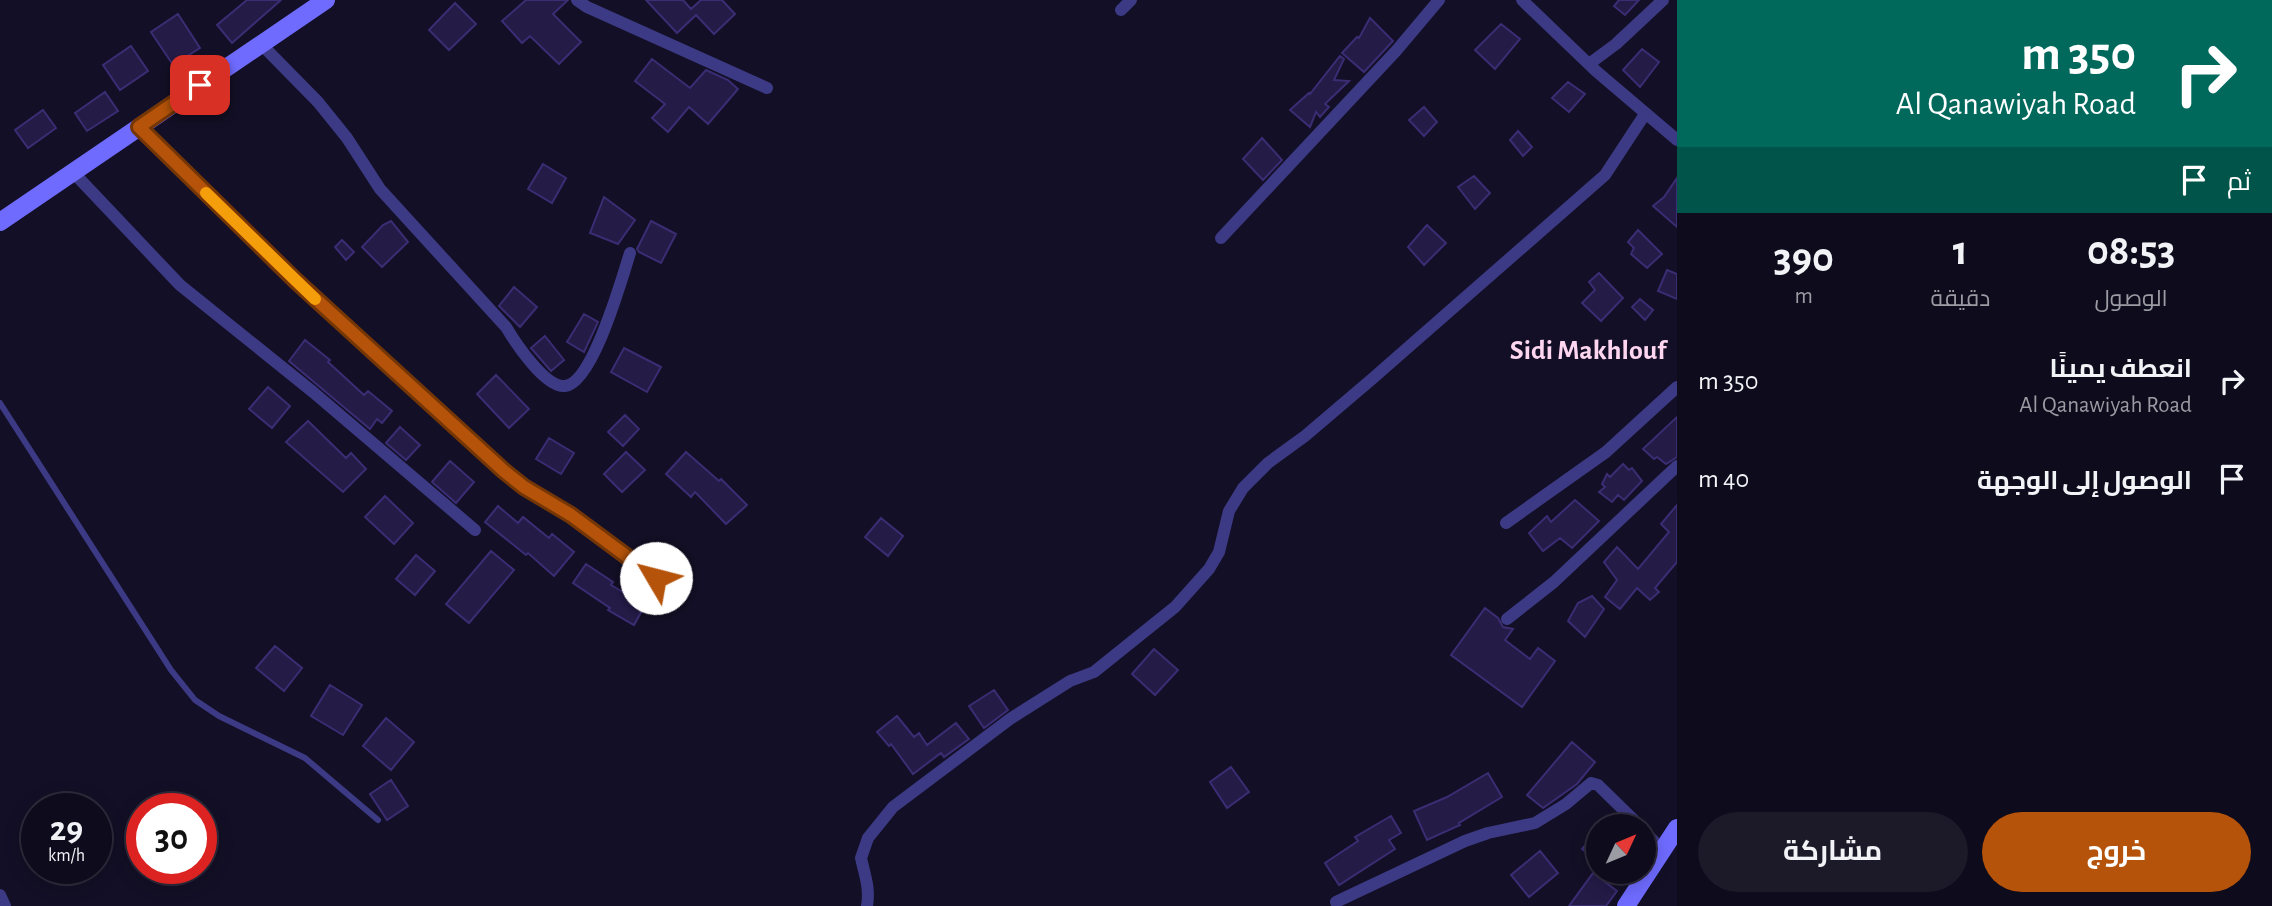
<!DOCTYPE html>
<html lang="ar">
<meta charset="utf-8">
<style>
:root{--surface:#0e0b1c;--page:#1c1929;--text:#f1f3f6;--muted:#9b9ba3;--line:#2e2b3b;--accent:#b45309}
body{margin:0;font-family:"Alegreya Sans",Cairo,sans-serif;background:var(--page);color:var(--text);direction:rtl;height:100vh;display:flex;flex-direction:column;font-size:26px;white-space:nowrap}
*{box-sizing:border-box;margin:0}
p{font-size:23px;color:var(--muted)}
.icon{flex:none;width:38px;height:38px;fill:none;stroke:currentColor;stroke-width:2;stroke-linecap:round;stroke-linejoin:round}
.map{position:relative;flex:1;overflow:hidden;direction:ltr}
.details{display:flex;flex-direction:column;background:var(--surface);width:595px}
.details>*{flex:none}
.banner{background:#00695c;color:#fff;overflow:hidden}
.needle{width:46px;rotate:46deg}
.controls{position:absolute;left:1586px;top:814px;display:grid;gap:14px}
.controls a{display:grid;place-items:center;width:70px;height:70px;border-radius:50%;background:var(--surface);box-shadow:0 4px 18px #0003,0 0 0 2px var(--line);font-size:35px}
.speed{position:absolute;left:21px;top:793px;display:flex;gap:14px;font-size:35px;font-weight:700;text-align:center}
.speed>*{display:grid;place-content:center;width:91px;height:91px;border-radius:50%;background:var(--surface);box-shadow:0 4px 18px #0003,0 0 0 2px var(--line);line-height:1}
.speed small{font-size:18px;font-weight:400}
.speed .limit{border:10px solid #d22;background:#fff;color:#111}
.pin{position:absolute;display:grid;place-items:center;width:60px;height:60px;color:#fff;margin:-30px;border-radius:14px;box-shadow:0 4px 10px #0006}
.me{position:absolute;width:77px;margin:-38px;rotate:307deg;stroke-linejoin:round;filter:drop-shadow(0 0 5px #0008)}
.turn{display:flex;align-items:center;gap:24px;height:147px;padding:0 21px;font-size:32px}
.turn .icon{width:91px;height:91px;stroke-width:2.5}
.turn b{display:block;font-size:49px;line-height:60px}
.then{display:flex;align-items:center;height:66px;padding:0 21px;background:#0003;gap:14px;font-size:26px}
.eta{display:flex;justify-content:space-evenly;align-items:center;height:119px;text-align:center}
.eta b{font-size:42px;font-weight:700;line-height:49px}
.cta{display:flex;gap:14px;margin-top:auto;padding:14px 21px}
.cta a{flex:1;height:80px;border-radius:42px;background:var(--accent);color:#fff;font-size:28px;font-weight:700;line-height:80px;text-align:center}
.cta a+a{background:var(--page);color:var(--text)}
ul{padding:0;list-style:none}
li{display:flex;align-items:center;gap:21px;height:98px;padding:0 21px}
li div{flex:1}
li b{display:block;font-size:26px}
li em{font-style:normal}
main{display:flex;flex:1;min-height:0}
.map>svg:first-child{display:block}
.building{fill:#241b47;stroke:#3b2d73;stroke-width:2}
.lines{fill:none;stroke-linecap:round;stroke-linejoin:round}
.lane{stroke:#3d3a85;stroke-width:6}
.street{stroke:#3d3a85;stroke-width:12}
.secondary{stroke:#6f6bff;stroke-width:18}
.route-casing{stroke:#753606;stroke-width:18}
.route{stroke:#b45309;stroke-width:12}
.slow{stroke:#f59e0b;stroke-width:12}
.labels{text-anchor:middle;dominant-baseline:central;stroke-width:7;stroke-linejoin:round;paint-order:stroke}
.district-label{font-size:28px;font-weight:bold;fill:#ffd6f0;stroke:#130f26}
</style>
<main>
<section class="details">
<div class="banner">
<div class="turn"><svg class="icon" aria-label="right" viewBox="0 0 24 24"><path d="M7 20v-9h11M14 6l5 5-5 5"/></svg><div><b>350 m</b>Al Qanawiyah Road</div></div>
<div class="then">ثم<svg class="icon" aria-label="arrive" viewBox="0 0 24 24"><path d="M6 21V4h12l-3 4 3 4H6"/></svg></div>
</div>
<div class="eta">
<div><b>08:53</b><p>الوصول</p></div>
<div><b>1</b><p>دقيقة</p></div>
<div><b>390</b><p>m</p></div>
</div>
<ul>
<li><svg class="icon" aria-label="right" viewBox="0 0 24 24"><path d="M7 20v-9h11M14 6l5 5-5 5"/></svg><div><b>انعطف يمينًا</b><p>Al Qanawiyah Road</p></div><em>350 m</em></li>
<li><svg class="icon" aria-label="arrive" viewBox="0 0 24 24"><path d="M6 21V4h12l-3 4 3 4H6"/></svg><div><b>الوصول إلى الوجهة</b></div><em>40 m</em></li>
</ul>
<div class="cta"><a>خروج</a><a>مشاركة</a></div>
</section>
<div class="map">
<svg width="1677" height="906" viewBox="0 0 1677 906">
<rect width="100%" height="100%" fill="#130f26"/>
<path class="building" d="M247 0H281L232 43 217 25Z
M526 0H568L553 14 581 42 559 64 530 36 522 43 502 21Z
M646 0H683L691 9 701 0H722L735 14 714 34 696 15 677 33Z
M1619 0H1639L1625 15 1614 6Z
M455 3 476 24 449 50 429 30Z
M178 14 200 48 173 65 151 32Z
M1370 18 1393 41 1364 72 1342 53 1357 37 1359 38Z
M1501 24 1520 39 1495 69 1475 50Z
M131 46 148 71 120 90 103 65Z
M1642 49 1659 62 1640 87 1623 70Z
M1340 56 1344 59 1334 80 1349 81 1325 104 1329 107 1320 117 1316 112 1310 127 1290 110 1309 93 1310 94Z
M652 59 690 88 706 70 728 80 738 89 708 124 689 107 668 132 652 118 665 104 635 81Z
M1568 82 1585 94 1569 112 1552 98Z
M105 92 118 111 87 131 75 113Z
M1424 107 1437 122 1424 136 1409 120Z
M43 110 56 128 28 148 15 130Z
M1518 131 1532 147 1523 156 1510 140Z
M1262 138 1282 160 1263 180 1243 159Z
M543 164 566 178 552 203 528 189Z
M1474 176 1490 193 1475 209 1458 187Z
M1677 178V227L1653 206 1664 197Z
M604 197 635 220 618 244 590 233Z
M391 221 408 242 382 267 362 247 383 225Z
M651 221 676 234 661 263 639 252 637 249Z
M1427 225 1446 243 1424 265 1408 247Z
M1638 230 1662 254 1647 268 1631 254 1634 248 1628 242Z
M342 240 354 252 346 260 335 247Z
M1667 270 1677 274V299L1658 291Z
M1599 273 1623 298 1601 321 1582 303 1595 290 1589 282Z
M514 287 537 307 520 327 499 306Z
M1640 299 1653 310 1645 320 1632 307Z
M584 314 598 322 584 352 567 342Z
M545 336 564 360 551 371 531 348Z
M305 340 330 360 328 362 364 395 368 391 392 411 382 423 377 419 370 429 289 361Z
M624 348 661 367 647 392 611 372Z
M496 375 529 409 509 428 477 394Z
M268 387 290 406 272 428 249 409Z
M625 415 639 429 623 446 608 432Z
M1677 417V457L1666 464 1657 457 1654 459 1643 449Z
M308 421 346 458 351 453 366 469 343 492 286 442Z
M400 427 420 445 406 460 386 443Z
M549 438 574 453 561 474 536 459Z
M626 452 645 470 622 492 604 474Z
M686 452 719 481 721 479 747 505 726 524 695 492 691 497 666 474Z
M450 461 474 482 456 503 432 482Z
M1623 464 1629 470 1632 468 1642 481 1624 500 1618 495 1612 502 1599 492 1605 487 1602 484 1607 474 1610 477Z
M385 496 413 523 394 544 365 517Z
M1575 500 1599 521 1572 548 1560 538 1543 551 1529 533 1547 516 1551 522Z
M1677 505V562L1655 588 1659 592 1650 600 1637 588 1620 609 1605 597 1617 580 1604 562 1617 547 1638 569 1669 532 1661 524Z
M498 506 518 523 523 517 549 538 552 534 574 552 554 576 528 553 526 555 485 522Z
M881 518 903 536 888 556 865 537Z
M491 551 514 570 469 623 446 604Z
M416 555 435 571 415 595 396 579Z
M586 564 613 582 611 585 645 605 634 625 608 610 610 608 573 583Z
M1592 596 1604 609 1585 637 1568 621 1578 603Z
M1485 608 1498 618 1503 627 1513 629 1505 640 1530 659 1538 648 1555 661 1522 707 1451 655Z
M275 646 302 668 284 691 256 668Z
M1154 649 1178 670 1155 695 1132 674Z
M330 685 362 705 343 735 311 716Z
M994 690 1008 710 984 728 969 706Z
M897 716 914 737 919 733 927 745 956 723 969 739 944 757 941 753 913 774 891 744 889 746 877 732Z
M386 718 414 742 391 770 363 746Z
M1572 742 1595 762 1577 784 1543 808 1527 795Z
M1231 767 1249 792 1227 808 1210 782Z
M1488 773 1502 797 1459 823 1460 825 1427 840 1414 811 1447 797Z
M391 780 408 806 387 820 370 794Z
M1391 816 1401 833 1389 840 1395 849 1339 885 1325 863 1358 841 1355 837Z
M1598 831V862L1582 849Z
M1540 851 1558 873 1529 897 1511 875Z
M1593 873 1617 891 1606 906H1569Z"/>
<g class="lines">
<path class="lane" d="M0 403 171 670 195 700 219 716 305 758 378 820"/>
<path class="street" d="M577 0 587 7 767 88
M1522 0 1596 71 1677 140
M1121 10 1131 0
M261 44 318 102 347 138 380 189 506 327C515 342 545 388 565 386 593 383 622 278 630 253
M1589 64 1616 44 1663 0
M139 127 295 280 504 471 524 487 571 515 656 578
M72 171 180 285 313 392 475 530
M1221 238 1396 51 1439 0
M1506 523 1606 452 1677 387
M1507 619 1554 582 1677 466
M1643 830 1662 850
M0 895 5 906
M1336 902 1465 841 1488 833 1535 823 1566 804 1591 783 1598 785 1640 826
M867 906C870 888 865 876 861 858L868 838 893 807 1010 719 1070 681 1094 672 1175 607 1209 569 1219 552 1229 511 1243 488 1268 463 1305 436 1372 379 1605 175 1645 114"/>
<path class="secondary" d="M0 222 326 0
M1626 906 1677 828"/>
</g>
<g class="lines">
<g class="route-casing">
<path id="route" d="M200 85 139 127 295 280 504 471 524 487 571 515 656 578"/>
</g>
<use href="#route" class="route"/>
<path class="slow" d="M206 193 315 299"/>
</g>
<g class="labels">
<g class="district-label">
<text x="1588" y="351">Sidi Makhlouf</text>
</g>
</g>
</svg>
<div class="controls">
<a><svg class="needle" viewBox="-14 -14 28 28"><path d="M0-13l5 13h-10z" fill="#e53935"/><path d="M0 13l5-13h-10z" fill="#9b9ba3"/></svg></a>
</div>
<div class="speed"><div>29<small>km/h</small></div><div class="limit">30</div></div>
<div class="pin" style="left:200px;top:85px;background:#d93025"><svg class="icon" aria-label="arrive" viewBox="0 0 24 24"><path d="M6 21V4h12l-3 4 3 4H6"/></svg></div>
<svg class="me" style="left:656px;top:578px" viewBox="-20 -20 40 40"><circle r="19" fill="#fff"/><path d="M0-13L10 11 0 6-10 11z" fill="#b45309"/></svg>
</div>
</main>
